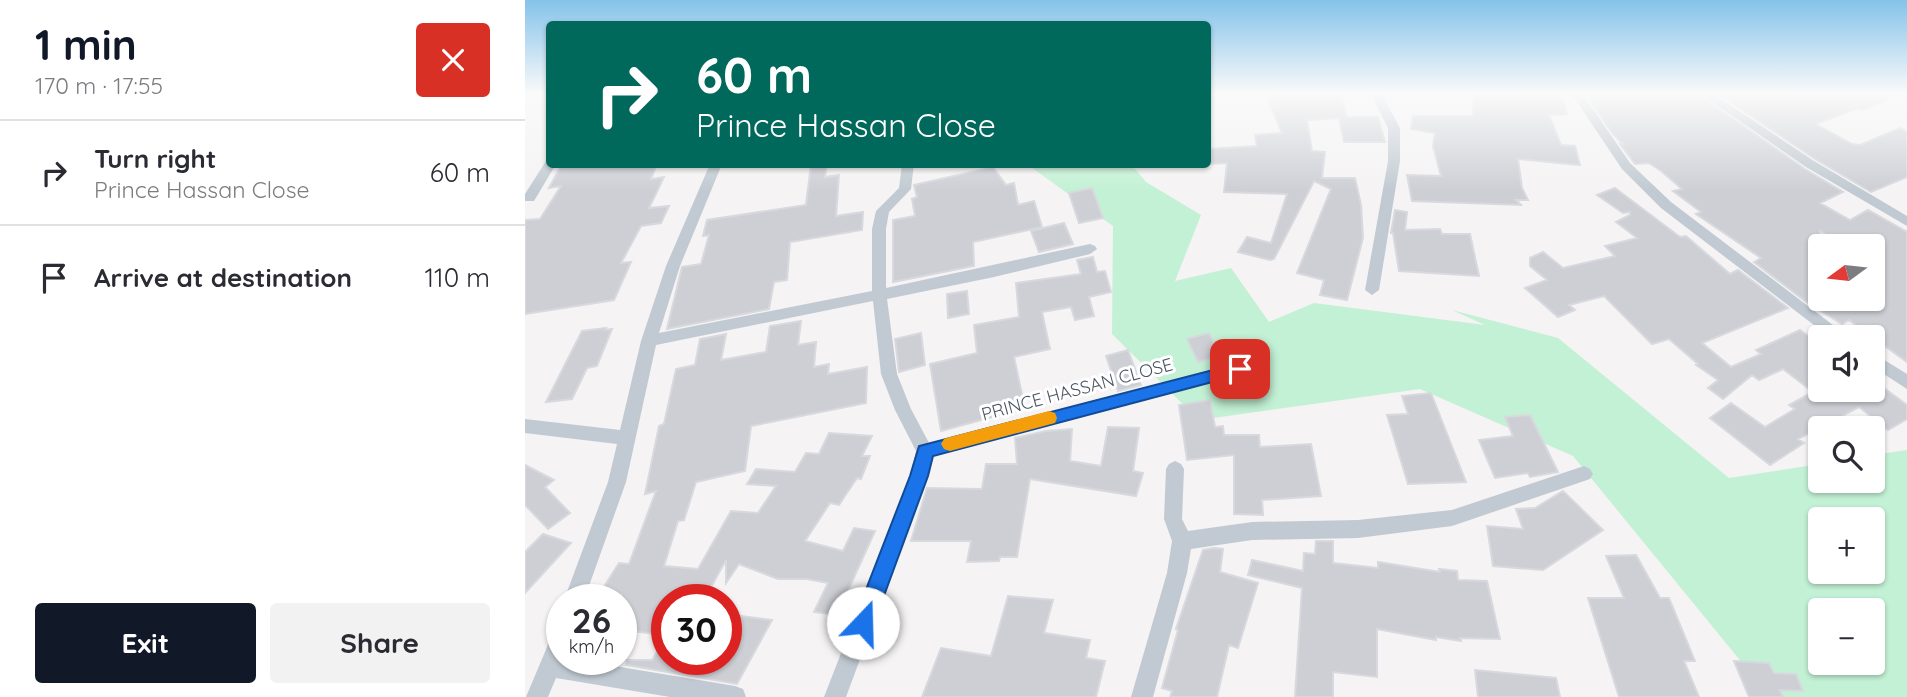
<!DOCTYPE html>
<meta charset="utf-8">
<style>
:root{--surface:#fff;--page:#f2f2f3;--text:#2b2b33;--muted:#7c7c81;--line:#e1e1e2;--accent:#111827}
body{margin:0;font-family:Quicksand,sans-serif;background:var(--page);color:var(--text);height:100vh;display:flex;flex-direction:column;font-size:26px;white-space:nowrap}
*{box-sizing:border-box;margin:0}
p{font-size:23px;color:var(--muted)}
.icon{flex:none;width:38px;height:38px;fill:none;stroke:currentColor;stroke-width:2;stroke-linecap:round;stroke-linejoin:round}
.map{position:relative;flex:1;overflow:hidden}
.drawer{display:flex;flex-direction:column;background:var(--surface);width:525px}
.drawer>*{flex:none}
.banner{position:absolute;left:21px;top:21px;width:665px;height:147px;border-radius:7px;box-shadow:0 2px 5px #0004;background:#00695c;color:#fff;overflow:hidden}
.needle{width:46px;rotate:255deg}
.controls{position:absolute;left:1283px;top:234px;display:grid;gap:14px}
.controls a{display:grid;place-items:center;width:77px;height:77px;border-radius:7px;background:var(--surface);box-shadow:0 2px 5px #0004;font-size:35px}
.speed{position:absolute;left:21px;top:584px;display:flex;gap:14px;font-size:35px;font-weight:700;text-align:center}
.speed>*{display:grid;place-content:center;width:91px;height:91px;border-radius:50%;background:var(--surface);box-shadow:0 2px 5px #0004;line-height:1}
.speed small{font-size:18px;font-weight:400}
.speed .limit{border:10px solid #d22;background:#fff;color:#111}
.pin{position:absolute;display:grid;place-items:center;width:60px;height:60px;color:#fff;margin:-30px;border-radius:14px;box-shadow:0 4px 10px #0006}
.me{position:absolute;width:77px;margin:-38px;rotate:21deg;stroke-linejoin:round;filter:drop-shadow(0 0 5px #0008)}
.turn{display:flex;align-items:center;gap:24px;height:147px;padding:0 35px;font-size:32px}
.turn .icon{width:91px;height:91px;stroke-width:2.5}
.turn b{display:block;font-size:49px;line-height:60px}
.round{display:grid;place-items:center;flex:none;width:74px;height:74px;border-radius:7px;background:var(--page)}
.headline{display:flex;align-items:center;justify-content:space-between;height:119px;padding:0 35px}
h1{font-size:42px;font-weight:800;line-height:52px;color:var(--accent)}
.button{display:flex;gap:14px;margin-top:auto;padding:14px 35px}
.button a{flex:1;height:80px;border-radius:7px;background:var(--accent);color:#fff;font-size:28px;font-weight:800;line-height:80px;text-align:center}
.button a+a{background:var(--page);color:var(--text)}
ul{padding:0;list-style:none}
li{display:flex;align-items:center;gap:21px;height:105px;padding:0 35px;border-top:2px solid var(--line)}
li div{flex:1}
li b{display:block;font-size:26px}
li em{font-style:normal}
main{display:flex;flex:1;min-height:0}
.map>svg:first-child{display:block}
.green{fill:#c3f1d5;fill-rule:evenodd}
.building{fill:#cdcfd5;stroke:#d7d9de;stroke-width:2;fill-rule:evenodd}
.lines{fill:none;stroke-linecap:round;stroke-linejoin:round}
.street{fill:#c1cad2;fill-rule:evenodd}
.route{fill:#1a73e8;stroke:#114b97;stroke-width:2}
.slow{fill:#f59e0b}
.labels{text-anchor:middle;dominant-baseline:central;stroke-width:6;stroke-linejoin:round;paint-order:stroke}
.street-label{font-size:18px;fill:#4a5661;stroke:#fff}
</style>
<main>
<section class="drawer">
<div class="headline"><div><h1>1 min</h1><p>170 m · 17:55</p></div><a class="round" style="background:#d93025;color:#fff"><svg class="icon" aria-label="close" viewBox="0 0 24 24"><path d="M6 6l12 12M18 6L6 18"/></svg></a></div>
<ul>
<li><svg class="icon" aria-label="right" viewBox="0 0 24 24"><path d="M7 20v-9h11M14 6l5 5-5 5"/></svg><div><b>Turn right</b><p>Prince Hassan Close</p></div><em>60 m</em></li>
<li><svg class="icon" aria-label="arrive" viewBox="0 0 24 24"><path d="M6 21V4h12l-3 4 3 4H6"/></svg><div><b>Arrive at destination</b></div><em>110 m</em></li>
</ul>
<div class="button"><a>Exit</a><a>Share</a></div>
</section>
<div class="map">
<svg width="1382" height="697" viewBox="0 0 1382 697">
<rect width="100%" height="100%" fill="#f5f3f3"/>
<path class="green" d="M503 165H607L621 182 676 215 650 281 706 268 744 322 789 303 960 325 927 310 1033 338 1204 478 1295 464V481H1348V455L1382 450V697H1245L1048 456 895 389 674 420 587 334 588 226ZM1295 520H1348V572H1295ZM1295 611H1348V663H1295Z"/>
<path class="building" d="M949 93H1029L1033 98H1038L1042 114 1024 115 1036 145 1050 146 1055 165 993 159 997 188 1003 200H991L996 205 887 201 882 175 916 176 908 146 910 133 886 129 888 116H948Z
M1072 93H1171L1280 169 1318 192 1295 203 1325 220 1343 210 1382 232V362L1324 320 1317 324 1280 301 1229 262 1236 258 1171 214 1176 212 1148 191 1157 189 1136 171 1124 163 1110 164 1095 144H1098L1088 134 1061 95ZM1295 231 1322 247H1348V299H1284L1295 295Z
M1192 93H1378L1338 110 1333 108 1291 124 1327 144 1335 145 1375 128 1382 132V177L1346 192 1290 159Z
M773 94 817 96 822 117H853L860 142H819L814 118 782 120 787 151 800 152 797 178H830L836 205 838 238 822 300 795 295 799 280 772 273 806 189 789 181 749 259 745 260 713 252 722 237 746 243 762 194 699 192 702 163 683 164 685 149 732 146 730 135 757 133 742 97Z
M37 164H132L126 179 139 177 124 208 144 206 136 223 116 226 96 263 106 262 89 300 0 314V220L15 219 36 186 24 188Z
M286 164H302L300 177 314 175 311 216 338 212 337 230 265 242 262 280 249 282 244 309 142 329 157 267 176 264 184 235 178 236 182 220 281 205Z
M468 167 481 185 489 183 493 205 509 201 517 227 448 242 449 266 368 282V220L390 216 387 199 392 197 389 185Z
M567 188 578 218 554 223 544 193Z
M1090 188 1155 237 1161 236 1205 274 1213 270 1263 308 1177 343 1206 367 1236 354 1231 350 1275 330 1295 345V390H1348V380L1382 405V419L1363 430 1334 407 1273 439 1279 443 1245 465 1185 418 1206 403 1240 427 1270 409 1264 405 1288 392 1258 369 1234 380 1227 375 1198 399 1183 388 1193 380 1171 365 1173 364 1144 339 1127 344 1079 296 1044 305 1050 310 1033 317 1000 288 1022 280 1005 266V258L1018 252 1038 268 1090 256 1080 246 1112 238 1091 222 1105 215V212L1098 213 1072 195Z
M870 210 882 212 880 230 915 229 917 234H945L954 276 874 271 868 233H866Z
M539 223 548 244 514 252 506 231Z
M568 257 572 272 580 271 586 292 564 297 569 316 550 320 546 307 517 312 525 349 489 357 500 408 416 431 405 364 452 353 449 325 494 317 491 283 556 274 552 260Z
M442 291 444 314 423 318 422 294Z
M276 321 273 345 291 342 289 367 304 364 303 374 342 367 341 403 226 426 220 471 171 482 159 520 153 521 139 566 173 569 206 511 233 513 251 486 222 484 231 469 270 472 281 453 294 454 304 433 347 436 337 456H345L336 479 332 478 314 505 305 503 280 541 318 551 329 528 350 531 312 615 289 612 303 583 282 579H253L214 564 201 583V560L179 600H142V635L96 630 97 595 75 593 94 563 104 564 131 491 120 494 134 426 139 424 151 369 170 365 175 339 201 334 196 360 241 352 245 326Z
M81 328 80 330 87 329 72 366 62 368 47 399 21 402 57 331Z
M396 333 400 365 374 372 370 339Z
M684 333 695 356 673 362 662 339Z
M603 350 616 385 593 391 581 356Z
M906 393 928 449 941 482 883 484 862 415 883 414 877 396Z
M685 400 690 427 698 426 699 435H734L735 447 786 444 796 496 737 500 738 515 709 514V455L662 460 654 405Z
M1005 415 1033 472 1005 477 1003 473 970 478 954 440 988 436 980 417Z
M583 427 614 428 608 471 618 473 611 496 505 479 492 557H475L474 561 442 562 446 541H386L402 488 457 489 461 464H492L490 438 521 431 547 429 545 461 576 466Z
M0 465 29 480 20 487 45 513 23 529 0 505Z
M1038 491 1078 530 1018 570 968 566 962 526 998 529 991 509 1010 508Z
M18 534 46 543 0 593V552Z
M791 541H808V563L853 568V562L915 572 914 569 932 571 933 580 962 581 975 639 935 638 936 641 911 637V640L852 629V677L808 672V697H770L777 588 723 575 727 560 778 571 779 553 790 554Z
M689 548 698 549 695 572 733 583 713 648 704 645 692 697H645L647 691 637 688 653 630 651 629 678 550Z
M1111 555 1135 598H1144L1170 661H1159L1174 697H1094L1063 598H1099L1081 556Z
M483 596 528 600 519 633 565 640 561 658 580 661 571 697H397L416 648 466 656Z
M201 614 247 620 212 684 101 665 102 660H127L142 636V660H201Z
M1209 661 1244 663 1249 673 1271 674 1278 691 1255 690 1258 697H1224Z
M950 670 1031 678 1035 697H953Z"/>
<g class="lines">
<path class="street" d="M845 93H856L875 128V161L854 290 847 295 840 290 863 161V128Z
M1046 93H1057L1105 163 1146 202 1325 338H1306L1136 208 1097 169Z
M1174 93H1187L1289 161 1382 216V226L1281 167Z
M24 160V164H31L9 201H0V194L21 161Z
M185 164H197L155 266 134 333 347 291V229L351 211 374 188 377 164H389L386 189 364 212 361 229V288L565 244 570 246 572 249 565 254 469 277 362 299 372 374 386 409 404 443 715 363 721 365 723 369 721 373 715 375 408 456 403 476 321 697H299L385 476 391 451 370 410 356 374 348 301 131 345 101 482 59 600H39L83 482 92 444 0 433V419L95 430 116 341 141 266Z
M1348 353 1382 374V389L1348 367Z
M650 461 656 464 659 469 657 519 663 531 727 522 833 520 927 510 1059 466 1065 469 1068 474 1065 479 927 526 833 538 727 540 666 549 662 573 628 697H606L642 573 647 541 639 519 641 469 644 464Z
M37 625V660H53L210 686 218 689 221 697H145L31 678 23 697H1L30 628Z"/>
</g>
<linearGradient id="sky" x2="0" y2="1"><stop stop-color="#85c3ea"/><stop offset="0.49" stop-color="#fafafa"/><stop offset="1" stop-color="#fafafa" stop-opacity="0"/></linearGradient>
<rect width="1382" height="191" fill="url(#sky)"/>
<path class="route" d="M715 363 721 365 724 369 721 373 408 456 403 476 346 631 338 634 331 631 328 623 385 476 394 446Z"/>
<path class="slow" d="M524 411 530 413 532 418 530 423 425 451 419 449 416 444 419 439 425 437Z"/>
<g class="labels">
<g class="street-label">
<text transform="translate(552 389) rotate(-15)">PRINCE HASSAN CLOSE</text>
</g>
</g>
</svg>
<div class="controls">
<a><svg class="needle" viewBox="-14 -14 28 28"><path d="M0-13l5 13h-10z" fill="#e53935"/><path d="M0 13l5-13h-10z" fill="#7c7c81"/></svg></a>
<a><svg class="icon" aria-label="sound" viewBox="0 0 24 24"><path d="M4 9h4l5-4v14l-5-4H4zM17 9q2 3 0 6"/></svg></a>
<a><svg class="icon" aria-label="search" viewBox="0 0 24 24"><circle cx="10" cy="10" r="6"/><path d="M15 15l6 6"/></svg></a>
<a>+</a>
<a>−</a>
</div>
<div class="speed"><div>26<small>km/h</small></div><div class="limit">30</div></div>
<div class="pin" style="left:715px;top:369px;background:#d93025"><svg class="icon" aria-label="arrive" viewBox="0 0 24 24"><path d="M6 21V4h12l-3 4 3 4H6"/></svg></div>
<svg class="me" style="left:338px;top:623px" viewBox="-20 -20 40 40"><circle r="19" fill="#fff"/><path d="M0-13L10 11 0 6-10 11z" fill="#1a73e8"/></svg>
<div class="banner">
<div class="turn"><svg class="icon" aria-label="right" viewBox="0 0 24 24"><path d="M7 20v-9h11M14 6l5 5-5 5"/></svg><div><b>60 m</b>Prince Hassan Close</div></div>
</div>
</div>
</main>
